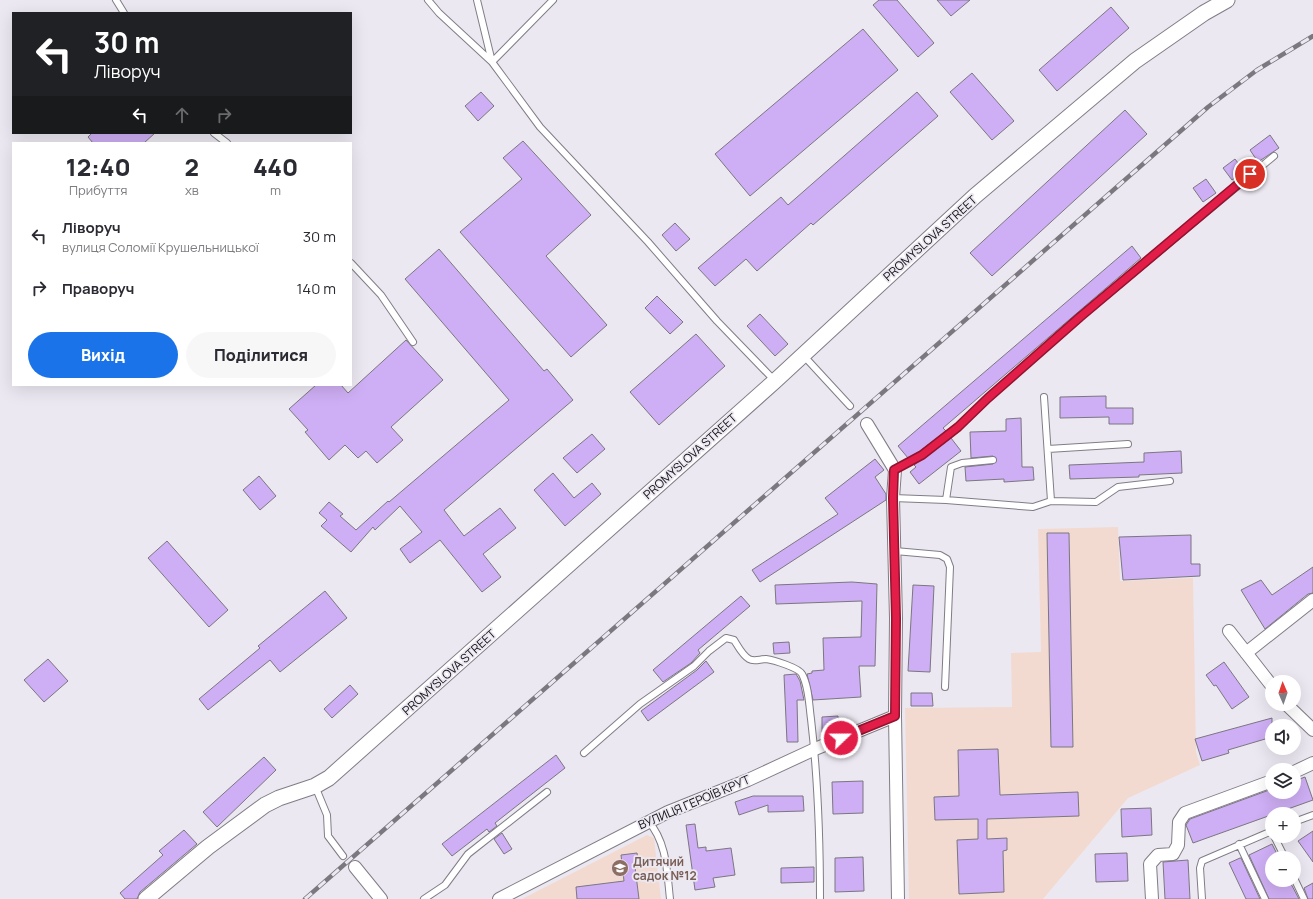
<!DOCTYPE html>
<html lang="uk">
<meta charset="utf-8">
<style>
:root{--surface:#fff;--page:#f7f7f7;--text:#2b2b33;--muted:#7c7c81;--accent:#1a73e8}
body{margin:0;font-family:Manrope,sans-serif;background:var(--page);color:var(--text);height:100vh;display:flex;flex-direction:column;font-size:15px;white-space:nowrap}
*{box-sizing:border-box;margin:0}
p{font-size:13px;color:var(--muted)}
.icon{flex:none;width:22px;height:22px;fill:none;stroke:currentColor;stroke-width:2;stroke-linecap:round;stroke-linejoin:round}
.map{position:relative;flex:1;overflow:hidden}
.sheet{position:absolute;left:12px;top:142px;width:340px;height:244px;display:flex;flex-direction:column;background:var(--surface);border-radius:0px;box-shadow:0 4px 16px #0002}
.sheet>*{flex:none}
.guide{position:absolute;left:12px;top:12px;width:340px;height:122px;border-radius:0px;box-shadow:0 4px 16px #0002;background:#202124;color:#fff;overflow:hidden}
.needle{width:26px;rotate:358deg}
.fabs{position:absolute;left:1265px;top:675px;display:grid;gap:8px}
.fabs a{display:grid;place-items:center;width:36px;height:36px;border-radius:50%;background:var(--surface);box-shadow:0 4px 16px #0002;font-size:20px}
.pin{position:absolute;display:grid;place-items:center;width:34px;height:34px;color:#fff;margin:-17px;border:2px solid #fff;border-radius:50%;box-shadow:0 1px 4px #0007}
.me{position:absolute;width:44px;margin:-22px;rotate:68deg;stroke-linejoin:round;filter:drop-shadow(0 0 3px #0008)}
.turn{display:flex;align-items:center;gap:14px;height:84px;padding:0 16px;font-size:18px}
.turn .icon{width:52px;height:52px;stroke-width:2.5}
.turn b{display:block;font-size:28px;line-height:34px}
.lanes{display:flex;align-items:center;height:38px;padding:0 16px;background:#0003;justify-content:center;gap:20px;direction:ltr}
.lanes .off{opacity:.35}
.eta{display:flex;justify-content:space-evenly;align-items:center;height:68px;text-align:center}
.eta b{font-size:24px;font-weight:800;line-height:28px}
.action{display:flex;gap:8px;margin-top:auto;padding:8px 16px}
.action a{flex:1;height:46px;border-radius:24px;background:var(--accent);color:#fff;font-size:16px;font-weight:800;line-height:46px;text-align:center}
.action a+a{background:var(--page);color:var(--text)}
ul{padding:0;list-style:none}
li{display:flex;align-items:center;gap:12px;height:52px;padding:0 16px}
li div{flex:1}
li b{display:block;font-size:15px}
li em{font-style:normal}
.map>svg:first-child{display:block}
.education{fill:#f2dad0}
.building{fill:#ceaef4;stroke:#7b7780}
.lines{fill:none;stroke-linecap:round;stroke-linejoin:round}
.service-casing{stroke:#817d86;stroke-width:8}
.minor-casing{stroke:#817d86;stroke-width:14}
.tertiary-casing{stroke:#817d86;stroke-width:17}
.service{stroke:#fff;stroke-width:6}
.minor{stroke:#fff;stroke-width:12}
.tertiary{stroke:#fff;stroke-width:15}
.rail-casing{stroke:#7b797f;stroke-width:4.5}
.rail{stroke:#ece8f2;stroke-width:3;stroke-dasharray:9;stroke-linecap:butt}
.route-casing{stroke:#92132f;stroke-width:10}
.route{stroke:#e11d48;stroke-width:7}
.labels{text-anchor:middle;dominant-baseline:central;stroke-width:3.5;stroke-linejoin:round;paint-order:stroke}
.street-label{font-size:12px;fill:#111013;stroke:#ece8f2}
.education-label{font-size:12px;font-weight:bold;fill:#785e54;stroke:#ece8f2;text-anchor:start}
</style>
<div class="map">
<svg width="1313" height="899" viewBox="0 0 1313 899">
<rect width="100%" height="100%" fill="#ece8f2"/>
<path class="education" d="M1118 527 1120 581 1193 578 1196 752 1200 765 1128 798 1043 899H909L905 708 1012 707 1011 653 1041 652 1038 529Z
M647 835 654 838 661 899H522Z"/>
<path class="building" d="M879 0H897L934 43 918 57 873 5Z
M937 0H970L951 16Z
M1111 7 1129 28 1057 91 1039 70Z
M863 29 898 70 750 196 715 154Z
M972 73 1014 121 992 140 950 92Z
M481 92 494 106 478 121 465 106Z
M917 92 938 116 813 225 811 223 757 271 746 259 715 286 698 268 781 197 788 205Z
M1125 110 1147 134 992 276 970 253Z
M92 133H155L144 143H93L88 137Z
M1270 135 1279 148 1258 162 1250 150Z
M523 141 591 215 546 256 607 325 571 357 460 232 522 179 503 158Z
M1235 159 1244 171 1232 180 1223 168Z
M1206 179 1216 193 1203 202 1193 188Z
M675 223 690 239 676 251 662 235Z
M1132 246 1141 258 943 428 946 431 920 451 908 458 898 446Z
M439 249 544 371 547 369 573 400 444 510 464 536 500 508 516 528 483 554 501 577 482 592 440 540 410 563 400 549 422 532 400 506 375 530 373 527 351 552 321 526 327 520 319 513 329 502 343 514 340 516 356 530 388 501 389 502 509 400 405 279Z
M657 296 683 322 670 334 645 308Z
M760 314 788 344 775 356 747 326Z
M696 334 725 366 659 425 630 392Z
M406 340 443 380 391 427 403 440 377 463 366 451 358 458 345 445 329 460 305 432 308 430 289 409 316 385H341L348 393Z
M1106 396V408H1133V424H1109V417L1060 418V397Z
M1021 418 1022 467H1033L1034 480 1004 482V479L966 481 965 467 993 464 997 460 993 456 971 458 970 432 1006 431V419Z
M592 434 605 449 577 473 563 458Z
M951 438 961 451 919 484 910 472 916 467 914 465Z
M1181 451 1182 473 1139 475V477L1070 479 1069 465 1144 462V453Z
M875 459 884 470 875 477 886 494V500L760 582 752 570 838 514 825 498Z
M553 473 574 498 592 483 601 494 565 526 534 490Z
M259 476 276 496 260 510 243 490Z
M1047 533H1069L1073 747H1051Z
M1191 535V564H1200V576L1123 580 1119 537Z
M167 541 228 610 209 627 148 558Z
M1313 567V593L1308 594 1265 629 1241 590 1261 580 1272 595Z
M852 582 877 584 875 666H859L861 697 813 700 807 674 812 673V671L824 670 823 638 861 637 862 601 776 604 775 585Z
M913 585 934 586 930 672 908 671Z
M325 591 347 618 280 672 270 660 208 710 199 699 260 648 258 646Z
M741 596 750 606 698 650 700 653 691 663 663 682 653 670Z
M789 642 790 653 774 654 773 643Z
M48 659 68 681 44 702 24 680Z
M706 661 714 672 648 721 641 711 697 670Z
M1224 662 1249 697 1232 709 1216 685 1214 686 1206 675Z
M796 674 800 681 804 700H797L798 742H787L784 675Z
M350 685 358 694 332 718 324 709Z
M911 693H932L933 706H911Z
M838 716 839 731 822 732V717Z
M1272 718V737L1228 750 1229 753 1202 761 1195 739Z
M998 749 1000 795 1078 792 1079 816 987 819V839L1007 838V850L1003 851 1004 892 959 894 957 840 978 839V819L935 820 934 797 959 796 958 750Z
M556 755 565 768 495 823 497 826 489 832 487 829 452 856 442 844Z
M264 757 276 770 217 827 203 812Z
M1305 777 1313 800 1193 843 1186 825 1190 819 1272 789V792H1294V781Z
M863 781V813L833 814 832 782Z
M753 796H803L804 811 768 812V805L739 815 735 802Z
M1151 808 1152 835 1122 837 1121 809Z
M695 824 698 848 706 847V851L731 848 735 875 713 878 715 887 695 890 686 825Z
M184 830 197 844 140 892 137 899H125L120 893 163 855 159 851Z
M1313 831V862L1298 841Z
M502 833 512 849 504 854 494 839Z
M1272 844 1279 858H1272V880H1289L1299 899H1269L1249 855Z
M637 853 639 867H635L639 899H577L576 887 624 881 621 855Z
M1127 853 1128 881 1096 882 1095 854Z
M863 857 864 891 835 892V858Z
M1240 858H1241L1260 899H1246L1229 863Z
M1188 860 1190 899H1165L1163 862Z
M814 867V882L781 883V868Z
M1313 883V899H1308L1304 888Z"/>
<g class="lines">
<g class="service-casing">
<path id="service" d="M116 0 124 13
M428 0 439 13 492 62 553 0
M477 0 492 62 540 127 648 242 717 321 775 381
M214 133 227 143
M351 263 381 295 413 342
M803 355 850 406
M1044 397 1051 501
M1048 449 1128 444
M895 470 922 455 958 427 988 398 1080 317 1274 156
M893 498 946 500 1033 507 1051 501 1096 502 1118 487 1170 481
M946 500 951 467 962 463 993 460
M895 551 940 555 947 559 950 567 945 687
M584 753 640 704 694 666 709 651 726 638 734 640C738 646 742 655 749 659 754 662 760 659 766 659 774 660 799 668 802 674 809 687 809 705 811 719 818 779 820 839 820 899
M315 786 327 815 328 836 343 856
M648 821C667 842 667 872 670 899
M1294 822 1313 815
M1274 836 1285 858
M1239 844 1265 899
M1294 878 1304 899
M424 899 445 885 468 854 547 792
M1202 899 1200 868 1202 861 1272 831"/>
</g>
<g class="minor-casing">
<path id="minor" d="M867 424 895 470 893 498 896 618 895 716 898 899
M1229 631 1272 686
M1246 653 1313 600
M1286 704 1313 730
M1294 772 1313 763
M355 867 381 899
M499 899 668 812 748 780 815 749 895 716
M1152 899 1150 864 1158 855 1173 854 1178 845 1179 822 1185 813 1272 781"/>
</g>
<g class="tertiary-casing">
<path id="tertiary" d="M146 899 208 847 265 805 279 798 315 786 329 778 775 381 975 196 1135 61 1204 13 1227 0"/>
</g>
<use href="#service" class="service"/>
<use href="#minor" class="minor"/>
<use href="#tertiary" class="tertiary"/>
<g class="rail-casing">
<path id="rail" d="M305 899 1208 107 1257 70 1313 36"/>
</g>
<use href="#rail" class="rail"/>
</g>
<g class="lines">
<g class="route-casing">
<path id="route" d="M841 738 895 716 896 618 893 498 894 470 922 455 958 427 988 398 1080 317 1250 174"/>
</g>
<use href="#route" class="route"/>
</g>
<defs>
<g id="school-disc" transform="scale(0.9)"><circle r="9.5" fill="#8d6e63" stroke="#ece8f2"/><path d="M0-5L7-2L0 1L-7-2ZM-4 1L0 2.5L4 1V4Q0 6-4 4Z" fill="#fff"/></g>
</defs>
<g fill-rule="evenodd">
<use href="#school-disc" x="620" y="868"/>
</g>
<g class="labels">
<g class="street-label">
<text transform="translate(930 238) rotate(-42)">PROMYSLOVA STREET</text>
<text transform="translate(690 456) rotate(-42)">PROMYSLOVA STREET</text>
<text transform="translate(449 672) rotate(-42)">PROMYSLOVA STREET</text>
<text transform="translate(694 802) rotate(-23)">ВУЛИЦЯ ГЕРОЇВ КРУТ</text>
</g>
<g class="education-label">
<text x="633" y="861">Дитячий<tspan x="633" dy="14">садок №12</tspan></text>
</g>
</g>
</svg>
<div class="fabs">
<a><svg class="needle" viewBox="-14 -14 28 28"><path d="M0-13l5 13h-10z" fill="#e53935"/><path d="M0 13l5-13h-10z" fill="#7c7c81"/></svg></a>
<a><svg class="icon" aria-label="sound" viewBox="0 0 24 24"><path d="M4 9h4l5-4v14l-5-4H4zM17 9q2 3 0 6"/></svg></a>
<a><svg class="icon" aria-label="layers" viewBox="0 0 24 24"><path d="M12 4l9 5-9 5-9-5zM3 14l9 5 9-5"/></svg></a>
<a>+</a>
<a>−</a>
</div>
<div class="pin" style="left:1250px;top:174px;background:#d93025"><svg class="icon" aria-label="arrive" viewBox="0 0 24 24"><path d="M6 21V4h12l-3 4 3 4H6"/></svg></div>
<svg class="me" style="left:841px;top:738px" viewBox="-20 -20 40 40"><circle r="17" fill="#e11d48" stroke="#fff" stroke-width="3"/><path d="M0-11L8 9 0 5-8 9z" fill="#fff"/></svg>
<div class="guide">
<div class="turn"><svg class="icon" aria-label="left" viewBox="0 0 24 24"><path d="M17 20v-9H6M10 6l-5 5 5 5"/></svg><div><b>30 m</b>Ліворуч</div></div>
<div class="lanes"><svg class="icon" aria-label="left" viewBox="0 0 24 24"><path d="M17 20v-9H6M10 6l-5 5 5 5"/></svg><svg class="icon off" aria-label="ahead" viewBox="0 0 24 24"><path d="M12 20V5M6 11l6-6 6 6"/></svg><svg class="icon off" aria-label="right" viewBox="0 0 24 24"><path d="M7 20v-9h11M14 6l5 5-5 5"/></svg></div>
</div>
<section class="sheet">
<div class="eta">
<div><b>12:40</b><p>Прибуття</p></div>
<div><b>2</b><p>хв</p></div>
<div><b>440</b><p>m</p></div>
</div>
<ul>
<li><svg class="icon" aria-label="left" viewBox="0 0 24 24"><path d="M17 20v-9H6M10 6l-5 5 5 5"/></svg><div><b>Ліворуч</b><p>вулиця Соломії Крушельницької</p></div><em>30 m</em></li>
<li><svg class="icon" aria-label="right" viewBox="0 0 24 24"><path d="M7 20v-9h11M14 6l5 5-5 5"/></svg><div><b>Праворуч</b></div><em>140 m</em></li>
</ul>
<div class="action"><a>Вихід</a><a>Поділитися</a></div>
</section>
</div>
